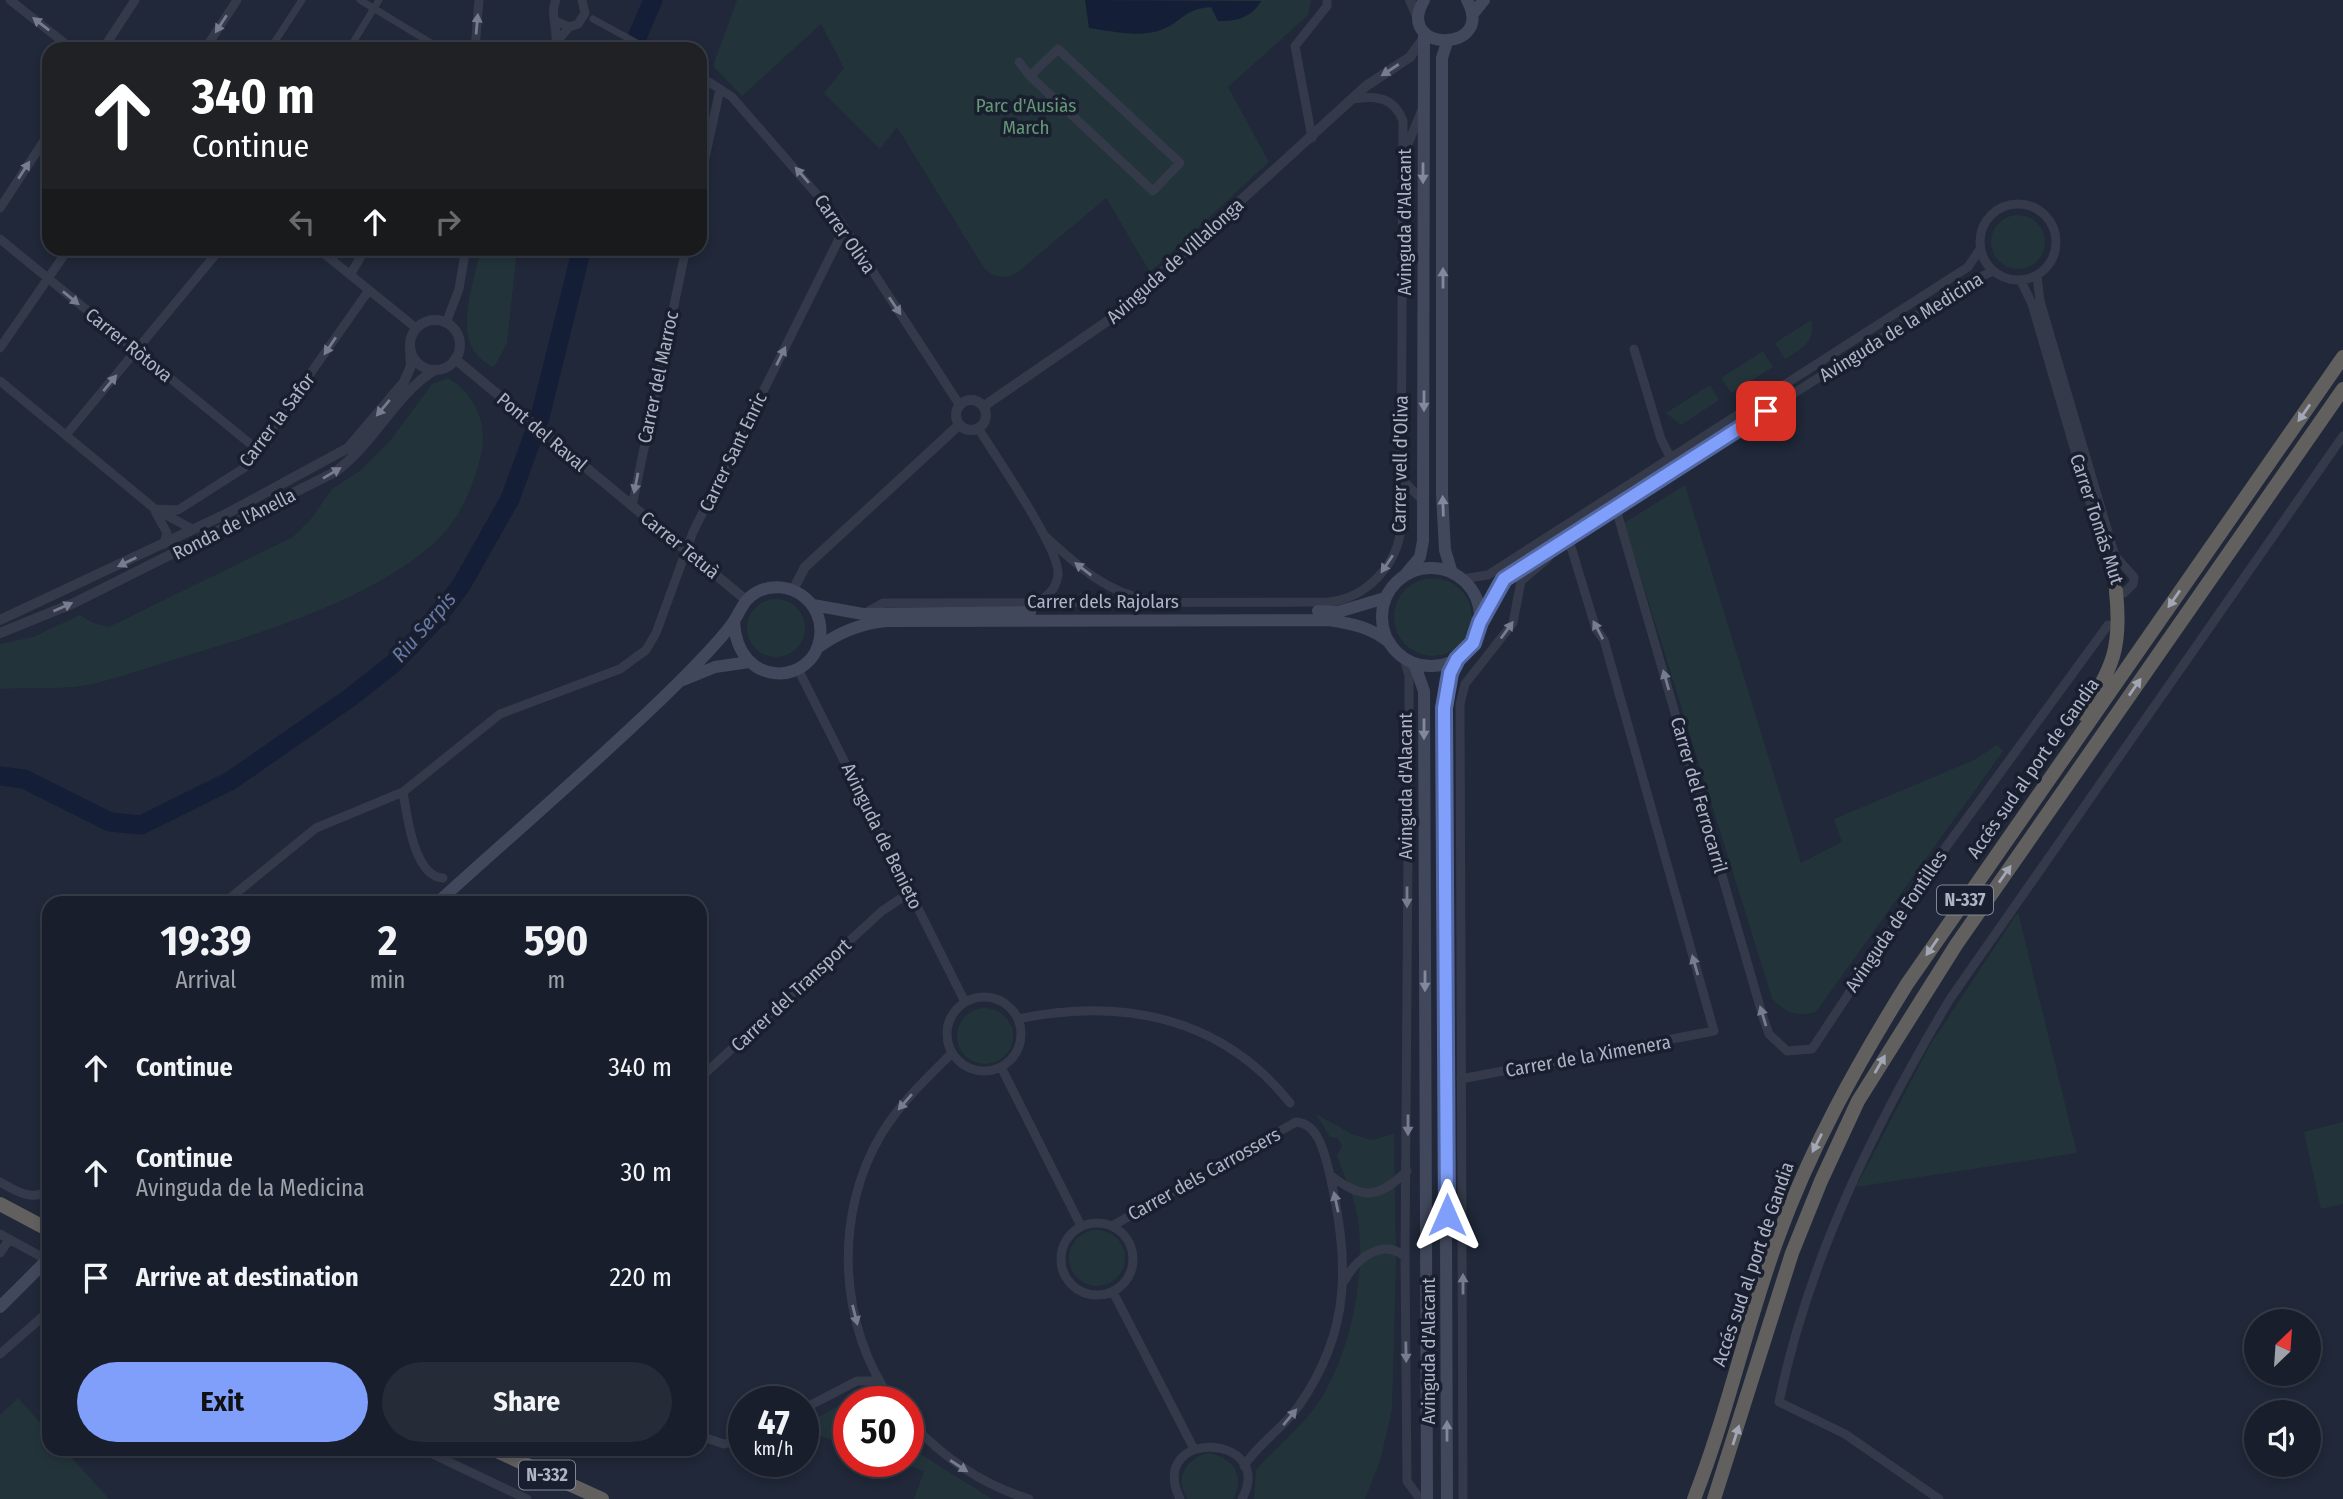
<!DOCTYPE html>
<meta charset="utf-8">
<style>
:root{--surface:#181e2b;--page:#252b37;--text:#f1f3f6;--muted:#9fa2a9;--line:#363c47;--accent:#7f9ffa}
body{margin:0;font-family:"Fira Sans Condensed",sans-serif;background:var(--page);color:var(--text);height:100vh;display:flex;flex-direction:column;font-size:26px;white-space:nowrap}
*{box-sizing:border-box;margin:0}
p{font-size:23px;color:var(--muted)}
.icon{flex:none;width:38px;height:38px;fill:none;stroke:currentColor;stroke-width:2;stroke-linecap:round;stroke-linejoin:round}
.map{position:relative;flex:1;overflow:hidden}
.side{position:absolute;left:42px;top:896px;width:665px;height:560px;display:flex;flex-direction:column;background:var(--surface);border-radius:21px;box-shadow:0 4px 10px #0003,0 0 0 2px var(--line)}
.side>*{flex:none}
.banner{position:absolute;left:42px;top:42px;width:665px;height:214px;border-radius:21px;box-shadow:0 4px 10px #0003,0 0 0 2px var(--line);background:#202124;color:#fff;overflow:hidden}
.needle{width:46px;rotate:25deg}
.fabs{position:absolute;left:2244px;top:1309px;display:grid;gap:14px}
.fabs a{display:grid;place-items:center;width:77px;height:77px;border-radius:50%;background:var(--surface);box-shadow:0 4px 10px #0003,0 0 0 2px var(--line);font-size:35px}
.speed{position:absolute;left:728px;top:1386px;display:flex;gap:14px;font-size:35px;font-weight:700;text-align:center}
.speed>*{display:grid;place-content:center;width:91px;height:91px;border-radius:50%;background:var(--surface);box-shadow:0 4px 10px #0003,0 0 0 2px var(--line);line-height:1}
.speed small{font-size:18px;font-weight:400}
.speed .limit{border:10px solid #d22;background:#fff;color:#111}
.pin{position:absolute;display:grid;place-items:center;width:60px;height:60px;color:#fff;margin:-30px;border-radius:14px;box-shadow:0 4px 10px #0006}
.me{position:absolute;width:77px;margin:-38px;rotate:0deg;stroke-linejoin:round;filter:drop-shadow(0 0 5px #0008)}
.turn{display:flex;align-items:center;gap:24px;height:147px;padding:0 35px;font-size:32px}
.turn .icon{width:91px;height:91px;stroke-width:2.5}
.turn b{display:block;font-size:49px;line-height:60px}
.lanes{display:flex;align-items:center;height:66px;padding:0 35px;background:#0003;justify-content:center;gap:35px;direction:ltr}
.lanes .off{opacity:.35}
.eta{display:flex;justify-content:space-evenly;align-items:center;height:119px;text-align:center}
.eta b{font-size:42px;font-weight:700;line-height:49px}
.button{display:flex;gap:14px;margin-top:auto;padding:14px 35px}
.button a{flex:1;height:80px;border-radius:42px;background:var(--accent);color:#111;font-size:28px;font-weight:700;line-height:80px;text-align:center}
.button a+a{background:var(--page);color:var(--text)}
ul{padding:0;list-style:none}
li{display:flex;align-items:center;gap:21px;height:105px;padding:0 35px}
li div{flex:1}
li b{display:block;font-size:26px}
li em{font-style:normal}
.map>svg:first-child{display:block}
.green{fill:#22343a}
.water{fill:#141e36}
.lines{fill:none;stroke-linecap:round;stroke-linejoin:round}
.river{stroke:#141e36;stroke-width:19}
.pedestrian{stroke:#343a49;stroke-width:7}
.minor{stroke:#343a49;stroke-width:9}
.tertiary{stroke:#343a49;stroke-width:10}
.secondary{stroke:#42485c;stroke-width:12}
.trunk{stroke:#61605e;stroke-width:14}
.oneway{fill:#777d8e}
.oneway2{fill:#83899c}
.oneway3{fill:#a2a7b6}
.route-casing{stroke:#5367a2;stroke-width:18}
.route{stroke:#7f9ffa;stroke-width:12}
.labels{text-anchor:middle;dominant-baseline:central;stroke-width:7;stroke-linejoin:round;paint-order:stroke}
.shield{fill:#191f2e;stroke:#818798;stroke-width:2}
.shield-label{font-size:18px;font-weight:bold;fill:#aeb4c6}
.park-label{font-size:19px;fill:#659777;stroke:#191f2e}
.street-label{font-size:19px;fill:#aeb4c6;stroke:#191f2e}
.water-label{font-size:21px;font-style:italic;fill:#6679a6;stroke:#191f2e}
</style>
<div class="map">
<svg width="2343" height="1499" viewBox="0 0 2343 1499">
<rect width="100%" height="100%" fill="#202839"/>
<path class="green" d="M737 0H1311L1308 15 1228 87 1269 162 1150 272 1106 198 1018 272C1006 280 994 278 984 268L897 127 880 149 824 93 844 68 821 24 742 96 713 66Z
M1991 242a27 27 0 1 1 54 0a27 27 0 1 1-54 0Z
M480 249H517L507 343 494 367C447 347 474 288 480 249Z
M1811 320C1817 342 1801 349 1785 359L1775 343Z
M1763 351 1773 367 1731 393 1721 378Z
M448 378C477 395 489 427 480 459 472 490 459 520 435 542 370 602 251 636 166 662 137 671 105 683 74 687 50 689 24 687 0 689V644L33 637 80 615 93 623 109 627 293 537 311 519 332 489 361 470 390 441 432 384Z
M1710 385 1719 400 1681 425 1666 413Z
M1685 485 1801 863 1842 842 1834 819 1974 760 1997 745 2003 751 1816 1012C1797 1017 1785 1013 1772 998L1624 523Z
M1394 617a39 39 0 1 1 78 0a39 39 0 1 1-78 0Z
M747 628a29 29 0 1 1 58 0a29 29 0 1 1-58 0Z
M2018 912 2077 1153 1856 1187 1930 1045Z
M957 1036a28 28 0 1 1 56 0a28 28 0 1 1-56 0Z
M1316 1114 1354 1135 1372 1140 1394 1134 1396 1261 1392 1409 1380 1461 1365 1499H1254L1256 1470C1276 1447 1300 1429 1318 1403 1351 1355 1370 1263 1355 1206 1351 1188 1342 1172 1337 1155L1342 1146 1338 1138 1330 1137Z
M2343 1122V1204L2321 1209 2304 1132Z
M1069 1258a28 28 0 1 1 56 0a28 28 0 1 1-56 0Z
M861 1393 873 1402H849V1446L803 1430V1426Z
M18 1398 49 1433V1449H64L109 1499H0V1415Z
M908 1440 922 1455 992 1499H914L924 1471 895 1461H908Z
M1208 1453C1233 1457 1246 1476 1233 1499H1188C1173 1479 1187 1458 1208 1453Z"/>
<path class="water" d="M1085 0 1261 1C1253 17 1235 22 1218 21L1211 7C1183 9 1184 21 1161 30 1139 38 1111 31 1089 28Z"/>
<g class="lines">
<path class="river" d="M632 49 653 0
M0 776 24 779 110 822 141 825 230 781 351 697 394 663 436 619 462 584 510 499 540 417 582 248"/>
<path class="pedestrian" d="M360 0 441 49
M593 19 648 49
M270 49 302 0
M349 49 379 0"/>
<path class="minor" d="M10 0 72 49
M556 21 569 27 578 24 585 13 582 0
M556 41C557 27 550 12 556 0
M103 49 135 0
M205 49 237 0
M475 49 479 0
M551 49 569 27
M1019 62 1030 76 1153 191 1180 163 1058 49 1030 76
M709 82 732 97 840 221 959 404
M1312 138 1295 46 1327 6V0
M1404 154 1421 112
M700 181 720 89
M1980 242a38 38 0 1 1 76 0a38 38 0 1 1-76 0Z
M0 208 49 133
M0 239 259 451
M317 248 416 328
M350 275 366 248
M2021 281 2032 304 2116 591 2124 593 2133 584 2134 577 2115 556 2040 301 2037 276
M446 323 459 289 466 248
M0 348 69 248
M1634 349 1661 439 1670 457
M0 381 155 509 192 529
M978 428C994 454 1061 550 1058 575 1056 590 1047 597 1035 603
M66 435 221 248
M1401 478 1424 502
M632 506 686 248
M155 509 178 510 244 468 369 290
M1616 509 1763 1017 1769 1034 1787 1051 1812 1049 1946 847 2108 625
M155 511 167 533 164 544
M1046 537C1077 565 1106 593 1149 600
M1564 539 1968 283 1993 271
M1462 579 1488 575 1968 267 1980 249
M867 612 883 603 1329 602C1367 598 1398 564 1401 527L1403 121C1394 97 1376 95 1353 99
M1480 622 1504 579 1552 547
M1404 658 1409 676V711L1405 1257 1407 1481 1420 1499
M798 669 965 1002
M443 878C414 877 407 815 403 792L500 714 620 669 646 650 656 633 693 532 844 229
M224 903 316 828 403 792
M947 1034a37 37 0 1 1 74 0a37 37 0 1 1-74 0Z
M1018 1019C1122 997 1222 1017 1290 1103
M1001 1067 1081 1226
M700 1078 882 911 909 893
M1461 1079 1714 1031 1604 640 1596 629 1568 537
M1330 1175C1363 1200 1378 1199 1407 1171
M0 1182C16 1191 32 1202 49 1190
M1061 1259a36 36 0 1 1 72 0a36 36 0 1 1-72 0Z
M1112 1226 1296 1122C1318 1123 1324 1152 1329 1171 1349 1260 1353 1329 1298 1407 1282 1429 1258 1444 1244 1466
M0 1234 49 1261
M0 1253 9 1240
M1345 1280C1356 1259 1383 1237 1405 1257
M1113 1292 1194 1449
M0 1354 49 1311
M893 1402C838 1326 833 1214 882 1133 901 1102 927 1078 952 1053
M803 1409 857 1381H878
M908 1420C943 1457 980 1484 1029 1499
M700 1436 724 1444 744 1439
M422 1449 527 1499
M1180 1499C1146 1427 1277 1433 1242 1499
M1463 1499 1460 704 1465 684 1513 623 1521 581 1547 559 1561 541
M1939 1499 1845 1434 1779 1402C1809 1257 1875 1125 1950 999L2343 436"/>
<path class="tertiary" d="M1410 0 1420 23
M410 345a25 25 0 1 1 50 0a25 25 0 1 1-50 0Z
M455 359 746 600
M956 415a15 15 0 1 1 30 0a15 15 0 1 1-30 0Z
M984 406 1112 318 1366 86 1410 57 1423 39
M793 590 805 567 959 425
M0 620 228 513 348 448 404 382 411 366 410 349
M0 633 74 603 335 472C374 444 396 393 435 370"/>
<path class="secondary" d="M1424 0C1393 53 1497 54 1467 0
M1472 15 1484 0
M1447 42 1442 58V494L1445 550 1452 573
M1382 617a49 49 0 1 1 98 0a49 49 0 1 1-98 0Z
M1405 575 1420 557 1423 541 1424 32
M813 605 863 614 1030 612
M1318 611 1338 612 1385 598
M817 648C840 632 859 624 886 621L1329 620C1353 624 1371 627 1390 643
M1414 663 1424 691 1427 1499
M683 680 715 667 749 662
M437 903C517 830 600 760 677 684 693 668 722 639 734 621 741 610 744 599 757 592 788 576 825 602 820 637 814 686 737 690 734 621
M0 1307 49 1258
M1447 1499 1444 708 1445 693 1457 659"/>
<path class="trunk" d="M2083 714C2113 666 2122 649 2116 591
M0 1204 49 1230
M492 1449 602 1499
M1694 1499C1727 1415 1746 1325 1777 1240 1810 1149 1856 1066 1907 984L2343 357
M1714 1499 1792 1253 1821 1181 1858 1101 1956 945 2343 389"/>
</g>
<defs><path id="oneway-solid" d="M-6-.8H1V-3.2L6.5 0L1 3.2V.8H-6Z" transform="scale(1.75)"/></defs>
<g class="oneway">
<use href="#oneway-solid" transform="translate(41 24) rotate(-142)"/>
<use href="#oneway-solid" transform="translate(221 24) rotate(123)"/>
<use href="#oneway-solid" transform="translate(477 24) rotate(-85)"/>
<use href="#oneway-solid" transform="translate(1390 70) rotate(147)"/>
<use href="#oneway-solid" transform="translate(24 170) rotate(-57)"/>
<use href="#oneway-solid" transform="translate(802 175) rotate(-131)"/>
<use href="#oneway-solid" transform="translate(71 298) rotate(39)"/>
<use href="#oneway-solid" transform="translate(895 306) rotate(56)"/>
<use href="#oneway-solid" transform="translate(330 346) rotate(124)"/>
<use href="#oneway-solid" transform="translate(781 356) rotate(-64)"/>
<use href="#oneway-solid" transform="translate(110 383) rotate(-50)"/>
<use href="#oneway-solid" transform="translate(383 408) rotate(130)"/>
<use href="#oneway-solid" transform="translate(332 473) rotate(-31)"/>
<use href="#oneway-solid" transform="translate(636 483) rotate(101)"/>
<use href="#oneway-solid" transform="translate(127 562) rotate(154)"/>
<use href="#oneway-solid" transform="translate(1387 564) rotate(124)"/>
<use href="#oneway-solid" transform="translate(1083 569) rotate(-142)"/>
<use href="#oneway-solid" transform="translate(63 607) rotate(-24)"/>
<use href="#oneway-solid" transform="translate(1507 630) rotate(-54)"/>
<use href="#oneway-solid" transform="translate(1598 630) rotate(-118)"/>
<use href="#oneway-solid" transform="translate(1666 680) rotate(-106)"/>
<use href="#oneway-solid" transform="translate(1407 897) rotate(90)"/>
<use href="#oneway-solid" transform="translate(1695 965) rotate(-106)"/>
<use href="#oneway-solid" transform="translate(1763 1016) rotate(-107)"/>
<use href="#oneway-solid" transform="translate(905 1102) rotate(131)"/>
<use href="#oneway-solid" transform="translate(1408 1125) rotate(90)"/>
<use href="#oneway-solid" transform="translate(1336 1202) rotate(-102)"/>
<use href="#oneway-solid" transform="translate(1463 1284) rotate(-90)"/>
<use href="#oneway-solid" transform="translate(855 1315) rotate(76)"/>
<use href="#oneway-solid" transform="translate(1406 1352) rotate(89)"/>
<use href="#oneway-solid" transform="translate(1290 1417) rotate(-50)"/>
<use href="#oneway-solid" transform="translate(959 1466) rotate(33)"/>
</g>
<g class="oneway2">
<use href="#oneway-solid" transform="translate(1423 173) rotate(90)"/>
<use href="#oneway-solid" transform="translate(1443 278) rotate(-90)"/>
<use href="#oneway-solid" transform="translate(1424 401) rotate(90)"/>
<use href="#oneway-solid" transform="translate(1443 506) rotate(-92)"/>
<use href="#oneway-solid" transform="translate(1424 729) rotate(90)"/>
<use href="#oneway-solid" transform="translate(1425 981) rotate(90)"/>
<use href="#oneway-solid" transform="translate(1447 1431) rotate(-90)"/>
</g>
<g class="oneway3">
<use href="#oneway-solid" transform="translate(2304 413) rotate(125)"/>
<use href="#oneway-solid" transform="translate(2174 599) rotate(125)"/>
<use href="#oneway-solid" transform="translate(2135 687) rotate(-55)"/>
<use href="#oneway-solid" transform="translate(2005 874) rotate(-55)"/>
<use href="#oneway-solid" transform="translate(1932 947) rotate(125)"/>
<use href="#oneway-solid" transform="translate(1880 1064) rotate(-60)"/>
<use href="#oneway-solid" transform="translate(1817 1143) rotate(117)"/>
<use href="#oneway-solid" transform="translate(1736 1435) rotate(-72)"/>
</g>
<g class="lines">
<g class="route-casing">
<path id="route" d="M1447 1215 1444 708 1450 673 1457 659 1473 643 1480 622 1504 579 1766 411"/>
</g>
<use href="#route" class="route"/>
</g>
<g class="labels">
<g class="shield">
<rect x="1937" y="885.5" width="56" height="29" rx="5"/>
<rect x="519" y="1460.5" width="56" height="29" rx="5"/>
</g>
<g class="shield-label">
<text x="1965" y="900">N-337</text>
<text x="547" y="1475">N-332</text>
</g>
<g class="park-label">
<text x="1026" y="105">Parc d'Ausiàs<tspan x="1026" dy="22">March</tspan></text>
</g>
<g class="street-label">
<text transform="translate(1404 222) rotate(-90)">Avinguda d'Alacant</text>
<text transform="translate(845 234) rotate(55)">Carrer Oliva</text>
<text transform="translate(1175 261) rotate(-42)">Avinguda de Villalonga</text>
<text transform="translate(1901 327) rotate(-32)">Avinguda de la Medicina</text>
<text transform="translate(129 345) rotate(39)">Carrer Ròtova</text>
<text transform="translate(658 377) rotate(-78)">Carrer del Marroc</text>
<text transform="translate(277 420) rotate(-53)">Carrer la Safor</text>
<text transform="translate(542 432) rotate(40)">Pont del Raval</text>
<text transform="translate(733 452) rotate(-64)">Carrer Sant Enric</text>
<text transform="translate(1400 464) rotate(-89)">Carrer vell d'Oliva</text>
<text transform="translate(2097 519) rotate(72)">Carrer Tomás Mut</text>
<text transform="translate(234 524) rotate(-27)">Ronda de l'Anella</text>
<text transform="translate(680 545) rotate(39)">Carrer Tetuà</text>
<text x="1103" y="601">Carrer dels Rajolars</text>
<text transform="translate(2033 768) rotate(-55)">Accés sud al port de Gandia</text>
<text transform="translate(1405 786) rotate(-90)">Avinguda d'Alacant</text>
<text transform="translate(1699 795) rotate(74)">Carrer del Ferrocarril</text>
<text transform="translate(882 836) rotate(64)">Avinguda de Benieto</text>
<text transform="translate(1896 921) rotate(-56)">Avinguda de Fontilles</text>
<text transform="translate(791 995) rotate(-43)">Carrer del Transport</text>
<text transform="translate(1588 1056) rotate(-10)">Carrer de la Ximenera</text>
<text transform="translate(1204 1174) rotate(-29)">Carrer dels Carrossers</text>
<text transform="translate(1753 1264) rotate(-71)">Accés sud al port de Gandia</text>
<text transform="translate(1428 1351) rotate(-90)">Avinguda d'Alacant</text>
</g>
<g class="water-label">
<text transform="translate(424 627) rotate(-49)">Riu Serpis</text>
</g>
</g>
</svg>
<div class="fabs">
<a><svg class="needle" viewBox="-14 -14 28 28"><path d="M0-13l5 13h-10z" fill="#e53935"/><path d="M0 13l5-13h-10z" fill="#9fa2a9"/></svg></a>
<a><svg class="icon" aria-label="sound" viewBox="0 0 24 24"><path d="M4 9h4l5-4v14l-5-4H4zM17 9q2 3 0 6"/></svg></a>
</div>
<div class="speed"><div>47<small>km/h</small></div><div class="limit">50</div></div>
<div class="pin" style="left:1766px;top:411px;background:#d93025"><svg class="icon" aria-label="arrive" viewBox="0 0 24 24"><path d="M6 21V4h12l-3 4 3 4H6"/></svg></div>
<svg class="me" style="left:1447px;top:1215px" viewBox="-20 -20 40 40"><path d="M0-17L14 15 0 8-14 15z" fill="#7f9ffa" stroke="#fff" stroke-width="4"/></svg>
<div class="banner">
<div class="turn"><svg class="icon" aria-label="ahead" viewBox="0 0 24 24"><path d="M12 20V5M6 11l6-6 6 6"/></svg><div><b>340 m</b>Continue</div></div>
<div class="lanes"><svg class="icon off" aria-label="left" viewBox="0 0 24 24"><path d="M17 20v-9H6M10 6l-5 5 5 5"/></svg><svg class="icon" aria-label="ahead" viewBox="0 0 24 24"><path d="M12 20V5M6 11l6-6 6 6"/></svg><svg class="icon off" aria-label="right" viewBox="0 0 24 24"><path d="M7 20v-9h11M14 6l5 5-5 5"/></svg></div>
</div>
<section class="side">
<div class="eta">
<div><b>19:39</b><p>Arrival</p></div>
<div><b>2</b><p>min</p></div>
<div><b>590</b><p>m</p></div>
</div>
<ul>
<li><svg class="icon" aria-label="ahead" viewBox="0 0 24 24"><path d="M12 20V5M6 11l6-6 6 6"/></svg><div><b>Continue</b></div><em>340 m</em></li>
<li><svg class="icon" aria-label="ahead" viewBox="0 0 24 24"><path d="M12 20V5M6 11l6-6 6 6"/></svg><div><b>Continue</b><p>Avinguda de la Medicina</p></div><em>30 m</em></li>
<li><svg class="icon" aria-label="arrive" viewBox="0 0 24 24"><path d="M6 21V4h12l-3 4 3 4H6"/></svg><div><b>Arrive at destination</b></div><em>220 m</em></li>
</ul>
<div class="button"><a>Exit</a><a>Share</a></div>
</section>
</div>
